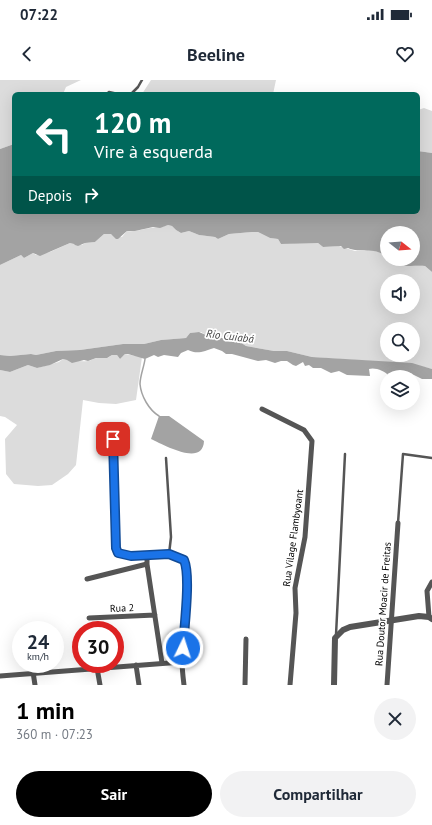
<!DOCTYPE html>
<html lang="pt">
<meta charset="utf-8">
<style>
:root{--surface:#fff;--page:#f2f2f3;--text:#1f2937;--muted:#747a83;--accent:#000}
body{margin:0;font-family:"PT Sans",sans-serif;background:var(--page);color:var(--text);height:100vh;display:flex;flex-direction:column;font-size:15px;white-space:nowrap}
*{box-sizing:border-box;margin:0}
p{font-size:13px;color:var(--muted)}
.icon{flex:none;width:22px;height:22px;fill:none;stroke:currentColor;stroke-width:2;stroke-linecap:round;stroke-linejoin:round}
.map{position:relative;height:605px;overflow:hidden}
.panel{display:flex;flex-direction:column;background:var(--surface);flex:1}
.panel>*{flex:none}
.top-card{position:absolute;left:12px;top:12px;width:408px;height:122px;border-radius:6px;box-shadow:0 4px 16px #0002;background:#00695c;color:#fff;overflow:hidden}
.needle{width:26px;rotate:107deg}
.fabs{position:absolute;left:380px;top:146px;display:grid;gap:8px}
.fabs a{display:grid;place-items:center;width:40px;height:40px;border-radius:50%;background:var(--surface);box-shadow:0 4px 16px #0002;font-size:20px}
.speed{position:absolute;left:12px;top:541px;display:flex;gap:8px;font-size:20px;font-weight:700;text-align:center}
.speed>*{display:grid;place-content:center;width:52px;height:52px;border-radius:50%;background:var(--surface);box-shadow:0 4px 16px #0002;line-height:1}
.speed small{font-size:10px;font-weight:400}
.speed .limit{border:6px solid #d22;background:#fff;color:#111}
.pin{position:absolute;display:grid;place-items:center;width:34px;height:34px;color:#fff;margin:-17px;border-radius:8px;box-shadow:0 2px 6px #0006}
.me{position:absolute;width:44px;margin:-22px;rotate:4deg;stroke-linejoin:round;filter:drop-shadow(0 0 3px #0008)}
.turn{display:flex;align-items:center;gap:14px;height:84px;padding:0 16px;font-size:18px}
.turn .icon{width:52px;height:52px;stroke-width:2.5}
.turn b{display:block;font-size:28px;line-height:34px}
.then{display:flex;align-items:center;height:38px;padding:0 16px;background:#0003;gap:8px;font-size:15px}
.round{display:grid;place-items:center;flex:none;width:42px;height:42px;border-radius:21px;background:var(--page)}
.summary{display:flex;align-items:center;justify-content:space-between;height:68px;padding:0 16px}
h1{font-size:24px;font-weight:600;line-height:30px;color:var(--accent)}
.button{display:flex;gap:8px;margin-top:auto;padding:8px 16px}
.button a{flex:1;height:46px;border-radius:24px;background:var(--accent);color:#fff;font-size:16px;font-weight:600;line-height:46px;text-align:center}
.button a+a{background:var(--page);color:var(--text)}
.status{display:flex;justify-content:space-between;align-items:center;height:28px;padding:0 20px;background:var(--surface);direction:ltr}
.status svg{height:11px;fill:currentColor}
header{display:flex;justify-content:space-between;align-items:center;height:52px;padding:0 16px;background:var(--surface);font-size:18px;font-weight:600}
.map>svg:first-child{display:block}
.green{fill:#dcdcdc;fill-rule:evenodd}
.water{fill:#a3a3a3}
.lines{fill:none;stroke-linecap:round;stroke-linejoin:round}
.stream{stroke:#a3a3a3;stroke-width:1.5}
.service{stroke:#555;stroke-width:2.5}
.minor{stroke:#555;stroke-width:5}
.tertiary{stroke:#555;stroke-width:6}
.route-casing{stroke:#114b97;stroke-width:10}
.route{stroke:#1a73e8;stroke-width:7}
.labels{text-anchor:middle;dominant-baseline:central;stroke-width:3.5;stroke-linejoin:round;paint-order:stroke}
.street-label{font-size:10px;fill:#000;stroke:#fff}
.water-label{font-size:11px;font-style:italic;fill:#444;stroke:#fff}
</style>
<div class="status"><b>07:22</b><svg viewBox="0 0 49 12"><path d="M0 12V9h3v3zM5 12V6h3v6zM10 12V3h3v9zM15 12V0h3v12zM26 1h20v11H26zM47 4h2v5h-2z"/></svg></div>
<header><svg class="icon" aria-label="back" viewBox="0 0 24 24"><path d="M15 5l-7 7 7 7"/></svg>Beeline<svg class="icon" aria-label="heart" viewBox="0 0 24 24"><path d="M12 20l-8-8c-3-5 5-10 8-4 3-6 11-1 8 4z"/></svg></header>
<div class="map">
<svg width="432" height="605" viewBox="0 0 432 605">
<rect width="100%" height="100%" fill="#fff"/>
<path class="green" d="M0 0H81L66 7 63 14H14V64L0 69Z
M151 0H276L273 14H142Z
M424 28 432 31V73L418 71V30Z
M168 145 172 146 176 150 181 153 189 151 199 155 215 157 218 159 229 154 252 152H258L270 158 278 159 281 164 308 162 318 163 323 167 339 166 355 171 371 170 382 173 387 177V179H390C400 189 413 185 425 186L432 192V289L412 284 312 277 287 271H274L246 266 234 258 217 257 206 255 201 252 190 253 186 258 161 260 144 264H123L80 270 56 271 36 275 31 274 10 276 0 275V185L21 175 24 178 33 173 36 175 50 172 70 163 82 165 85 163 95 162 104 154H111L122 157 127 151C136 152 143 149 151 148 157 147 162 147 168 145ZM387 201H413V227H387ZM387 249H413V275H387Z
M125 274 142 277 136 320 116 324 99 323 83 320 76 385 68 394 52 405 38 406 14 404 6 394 5 359 17 345 5 337 0 336V290L10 292 28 285 37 288 59 282 63 279C71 280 80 282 88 281 91 281 94 278 97 278 105 276 106 280 112 275H117L120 279Z"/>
<path class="water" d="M14 64V132H418V71L432 73V192L425 186C412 185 401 189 390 179H413V153H387V177C374 166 361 174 348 168L344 169 341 166 323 167 318 163 281 164 278 159 270 158 258 152H252L229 154 218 159 215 157 199 155 189 151 181 153 176 150 172 146 168 145 160 148 153 147 135 151H127L118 159H116L111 154H104L95 162 85 163 78 166 75 165 74 164 70 163 40 176 33 173 24 178 21 175 0 185V69Z
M199 252 206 255H214L222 258H234L246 266 274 271H287L312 277 412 283 432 289V299H422L408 292H403L402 297 399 295 389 296C385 291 375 287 369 289L370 296 347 295 339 291 331 293 321 288H313L309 285 305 286 303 282 296 286 293 285 287 281H281L275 283 266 280 258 281 232 274H226L222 271 214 268C204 271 198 275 188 270L181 273 178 277 164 275 158 277 154 275 145 279 128 274H125L120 279 117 275H112L107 278H96L88 281 84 280 72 283 67 280 63 279 50 285 37 288 28 285 10 292 0 290V275L10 276 31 274 36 275 56 271 80 270 123 264H144L161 260 186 258 190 253Z
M159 336H169L204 361C203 387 164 365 151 359Z"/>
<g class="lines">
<path class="stream" d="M145 279C144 287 140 296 140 304 141 316 149 330 159 336"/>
<path class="service" d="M107 14 109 12 118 14
M131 14 138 7 142 0
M113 359 116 468 118 473 131 476H147
M166 378 171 457 169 474
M398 443 403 374 432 378
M336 555 345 374"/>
<path class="minor" d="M262 329 304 350 312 361 305 457 295 508 296 533 290 605
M147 484V476L169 474 184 480C192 498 183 557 182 580 182 588 183 597 184 605
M87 499 147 484 162 583
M429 537 427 511 432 502
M89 538 155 535
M136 585 139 605
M97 588 100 605
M33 592 35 605
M0 596 182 582
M245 605 246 559
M387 605 398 443"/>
<path class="tertiary" d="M334 605 335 558 343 550 350 547 419 536 429 537 432 539"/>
</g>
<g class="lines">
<g class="route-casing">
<path id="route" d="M113 359 116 468 118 473 131 476 169 474 184 480C191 496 184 548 183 568"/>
</g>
<use href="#route" class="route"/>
</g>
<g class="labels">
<g class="street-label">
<text transform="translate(293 458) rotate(-82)">Rua Vilage Flambyoant</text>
<text transform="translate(383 524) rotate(-86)">Rua Doutor Moacir de Freitas</text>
<text transform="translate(122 528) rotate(-2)">Rua 2</text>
</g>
<g class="water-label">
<text transform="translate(230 256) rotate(7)">Rio Cuiabá</text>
</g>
</g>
</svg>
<div class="fabs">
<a><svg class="needle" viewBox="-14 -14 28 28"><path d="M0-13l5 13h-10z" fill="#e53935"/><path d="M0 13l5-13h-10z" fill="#747a83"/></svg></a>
<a><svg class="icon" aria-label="sound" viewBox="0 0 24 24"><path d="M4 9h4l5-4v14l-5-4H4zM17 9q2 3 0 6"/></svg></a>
<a><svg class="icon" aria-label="search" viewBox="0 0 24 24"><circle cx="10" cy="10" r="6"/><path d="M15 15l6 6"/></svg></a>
<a><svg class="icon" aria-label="layers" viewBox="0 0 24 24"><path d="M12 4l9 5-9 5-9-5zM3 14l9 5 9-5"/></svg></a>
</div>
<div class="speed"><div>24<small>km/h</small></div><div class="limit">30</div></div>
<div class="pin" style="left:113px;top:359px;background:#d93025"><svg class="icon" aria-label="arrive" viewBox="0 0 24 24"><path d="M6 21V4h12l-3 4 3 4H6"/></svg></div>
<svg class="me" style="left:183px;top:568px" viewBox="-20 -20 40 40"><circle r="17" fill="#1a73e8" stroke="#fff" stroke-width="3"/><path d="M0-11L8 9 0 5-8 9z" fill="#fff"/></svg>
<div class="top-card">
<div class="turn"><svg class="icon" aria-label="left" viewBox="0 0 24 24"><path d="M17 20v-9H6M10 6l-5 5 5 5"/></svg><div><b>120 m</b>Vire à esquerda</div></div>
<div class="then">Depois<svg class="icon" aria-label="right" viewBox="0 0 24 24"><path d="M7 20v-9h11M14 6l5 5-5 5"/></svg></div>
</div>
</div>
<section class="panel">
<div class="summary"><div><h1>1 min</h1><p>360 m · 07:23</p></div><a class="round"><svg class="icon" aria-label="close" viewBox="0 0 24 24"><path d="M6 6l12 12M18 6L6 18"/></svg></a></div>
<div class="button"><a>Sair</a><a>Compartilhar</a></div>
</section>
